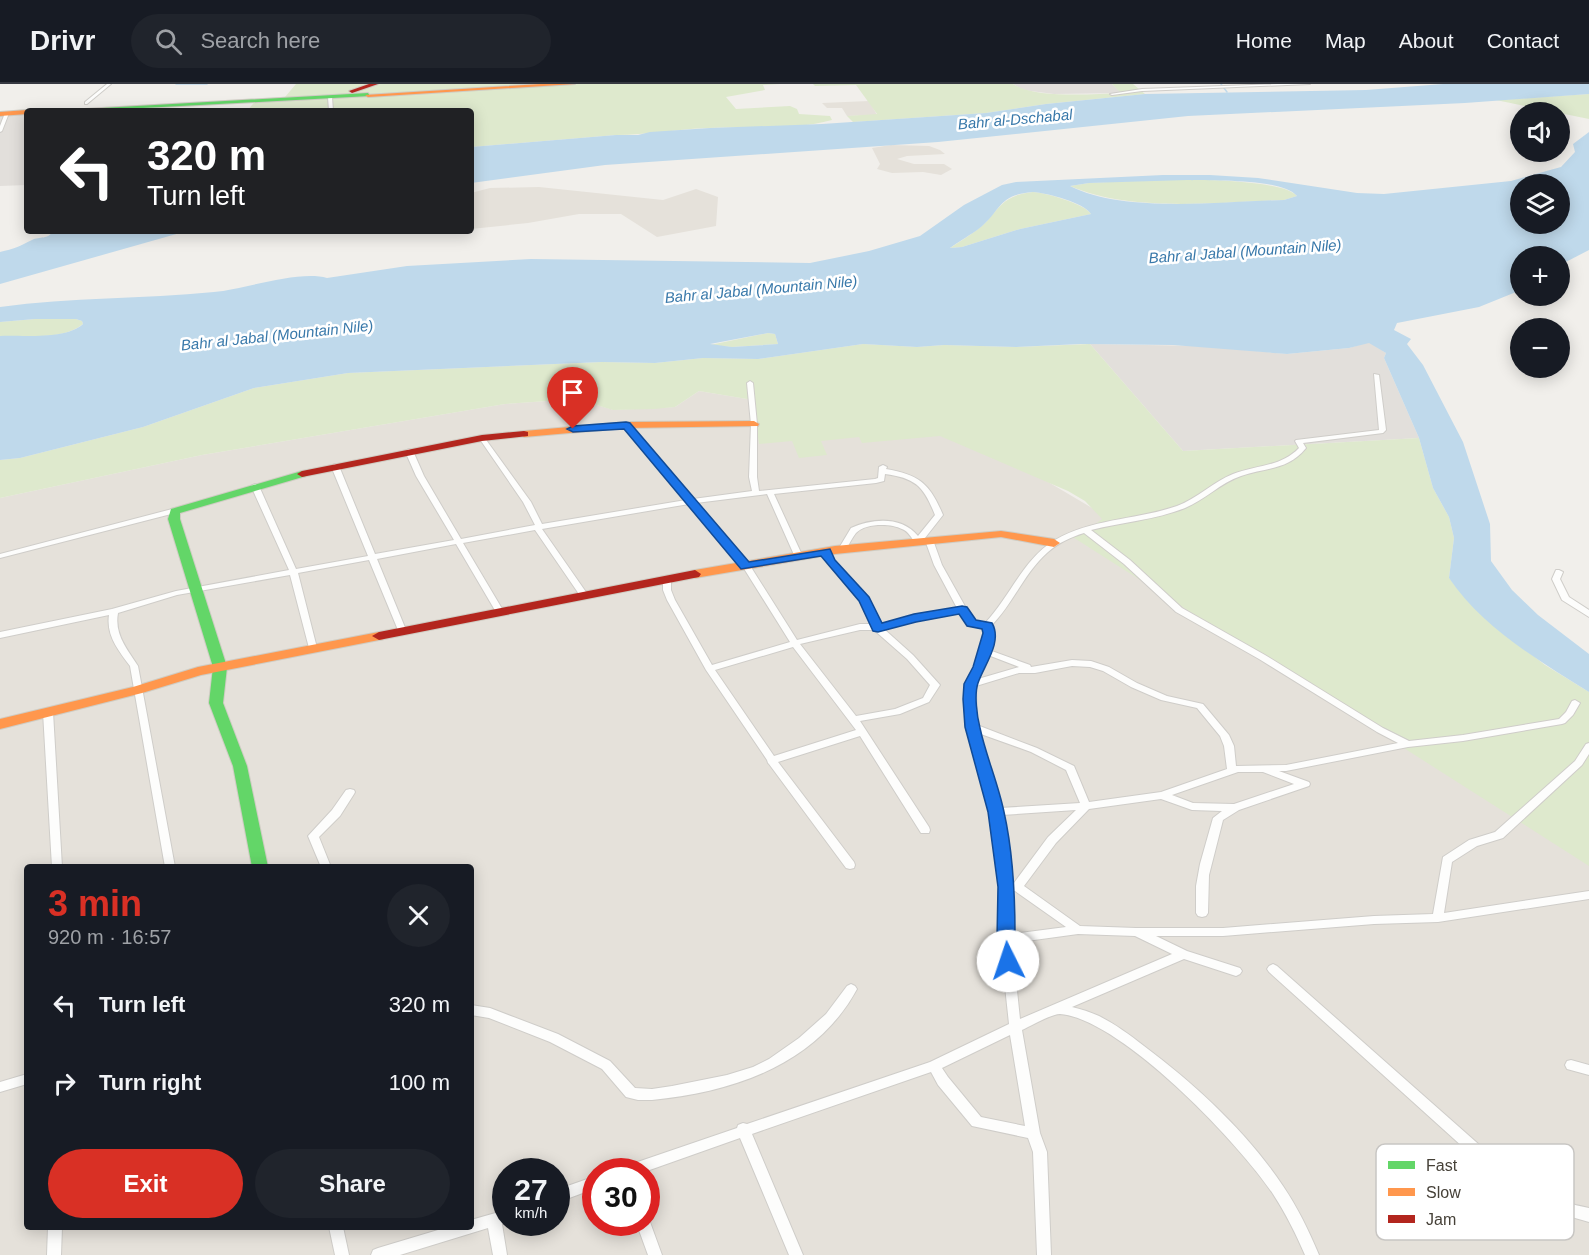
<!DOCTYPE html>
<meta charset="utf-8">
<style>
:root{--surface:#171b24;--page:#20242c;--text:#f1f3f6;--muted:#9ea1a6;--line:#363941;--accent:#d93025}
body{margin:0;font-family:Arial,sans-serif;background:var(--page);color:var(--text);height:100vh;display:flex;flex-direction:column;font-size:22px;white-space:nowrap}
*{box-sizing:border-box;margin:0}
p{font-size:20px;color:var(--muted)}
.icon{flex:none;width:33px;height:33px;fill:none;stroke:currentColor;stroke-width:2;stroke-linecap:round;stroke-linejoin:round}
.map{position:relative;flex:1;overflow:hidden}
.side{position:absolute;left:24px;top:780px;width:450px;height:366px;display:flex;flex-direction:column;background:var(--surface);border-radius:6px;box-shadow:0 3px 15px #0003}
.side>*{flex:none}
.guide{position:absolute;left:24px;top:24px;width:450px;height:126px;border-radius:6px;box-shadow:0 3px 15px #0003;background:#202124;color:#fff;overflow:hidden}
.fabs{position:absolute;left:1510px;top:18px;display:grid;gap:12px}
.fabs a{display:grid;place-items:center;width:60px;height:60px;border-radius:50%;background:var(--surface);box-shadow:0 3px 15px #0003;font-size:30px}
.speed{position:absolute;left:492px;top:1074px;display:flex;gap:12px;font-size:30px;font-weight:700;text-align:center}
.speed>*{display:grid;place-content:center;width:78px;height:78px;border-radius:50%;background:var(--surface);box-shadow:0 3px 15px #0003;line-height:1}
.speed small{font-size:15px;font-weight:400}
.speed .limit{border:9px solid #d22;background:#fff;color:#111}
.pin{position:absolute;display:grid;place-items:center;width:51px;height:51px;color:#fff;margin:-62px -26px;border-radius:50% 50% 50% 0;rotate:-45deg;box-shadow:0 0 6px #0007}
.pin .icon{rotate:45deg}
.me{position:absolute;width:66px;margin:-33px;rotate:356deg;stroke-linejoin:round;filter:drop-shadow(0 0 4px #0008)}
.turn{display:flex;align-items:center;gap:21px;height:126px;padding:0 24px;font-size:27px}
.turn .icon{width:78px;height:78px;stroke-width:2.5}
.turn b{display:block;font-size:42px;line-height:51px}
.round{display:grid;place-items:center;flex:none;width:63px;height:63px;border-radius:32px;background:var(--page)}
.summary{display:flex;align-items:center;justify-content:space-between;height:102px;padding:0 24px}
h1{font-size:36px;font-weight:800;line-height:45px;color:var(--accent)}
.button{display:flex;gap:12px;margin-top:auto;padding:12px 24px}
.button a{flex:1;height:69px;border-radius:36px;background:var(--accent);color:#fff;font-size:24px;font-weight:800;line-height:69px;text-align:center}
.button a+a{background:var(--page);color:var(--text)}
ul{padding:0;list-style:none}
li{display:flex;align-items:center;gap:18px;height:78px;padding:0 24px}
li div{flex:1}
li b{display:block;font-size:22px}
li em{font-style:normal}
header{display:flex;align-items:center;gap:36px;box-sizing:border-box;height:84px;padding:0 30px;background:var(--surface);border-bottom:2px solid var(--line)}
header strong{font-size:28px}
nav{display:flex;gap:33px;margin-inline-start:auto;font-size:21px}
.search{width:420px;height:54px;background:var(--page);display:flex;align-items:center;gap:15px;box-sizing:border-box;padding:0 21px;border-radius:33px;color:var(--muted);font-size:22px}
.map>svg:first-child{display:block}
.residential{fill:#e5e1da;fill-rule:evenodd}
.industrial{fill:#e2dfdb}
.green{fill:#dee9cd}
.water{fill:#bfd9eb;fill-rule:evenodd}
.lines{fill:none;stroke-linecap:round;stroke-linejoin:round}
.stream{stroke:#bfd9eb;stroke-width:1.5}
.street-casing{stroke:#cfcdc9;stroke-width:2}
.fast-casing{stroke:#cfccc3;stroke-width:2}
.slow-casing{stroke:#cfccc3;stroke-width:2}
.jam-casing{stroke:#cfccc3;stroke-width:2}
.street{fill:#fdfdfc;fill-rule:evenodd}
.fast{fill:#63d668;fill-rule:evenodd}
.slow{fill:#ff974d;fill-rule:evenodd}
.jam{fill:#b3261e;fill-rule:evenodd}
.route{fill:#1a73e8;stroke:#114b97;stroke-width:1.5}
.labels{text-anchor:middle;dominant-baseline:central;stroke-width:5;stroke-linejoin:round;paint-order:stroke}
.far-water-label{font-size:15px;font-style:italic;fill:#3979aa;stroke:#fff}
.key{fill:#fff;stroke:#c8c6c3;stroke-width:1.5}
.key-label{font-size:16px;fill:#464138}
</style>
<header>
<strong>Drivr</strong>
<div class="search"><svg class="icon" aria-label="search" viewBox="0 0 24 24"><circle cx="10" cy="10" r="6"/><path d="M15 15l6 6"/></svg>Search here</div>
<nav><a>Home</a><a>Map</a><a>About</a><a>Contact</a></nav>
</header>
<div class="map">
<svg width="1589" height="1171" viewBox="0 0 1589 1171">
<rect width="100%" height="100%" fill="#f1efeb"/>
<path class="residential" d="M869 17 877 31 847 32 842 24H827L822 19Z
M891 61 929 62 940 66 945 70 907 72 897 75 914 80H944L952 85 941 91 923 88 892 89 877 85 880 80 872 64Z
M539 103 663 116 696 105 718 113 716 142 657 153 621 130H579L528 139 471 145V109L490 104Z
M699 307 970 352 1589 717V1171H0V414L202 371 505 320 576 315 614 326 675 323ZM27 783H471V1143H27ZM506 1088H556V1138H506ZM596 1088H646V1138H596Z"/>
<path class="industrial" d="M1013 0H1112L1122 9 1054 10 1023 6Z
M27 30V101L0 102V31Z
M1369 258 1386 269 1384 274 1419 354 1183 367 1090 260 1202 262 1287 270 1349 264Z"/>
<path class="green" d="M296 0H780L763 1 765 6 726 13 736 25 790 22 797 25 799 30 830 32 832 36C793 47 749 42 708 44 677 45 647 51 616 51L471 63V27H247L257 15 285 13Z
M813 0H1013C1037 15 1092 10 1121 9L1112 0H1133L1145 10 1046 20 986 29 853 38 847 32 877 30 856 1 815 2Z
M1589 10V35L1496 16Z
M1168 95C1193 96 1282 95 1297 112L1284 116C1217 118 1133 129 1070 102L1089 99Z
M1033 108C1047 109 1085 120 1091 130L1020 145 962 163 950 164C962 156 976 148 986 138 1002 120 1006 111 1033 108Z
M35 235H76L82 237 83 240C63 257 25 251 0 252V238Z
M768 249 775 250 778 260 732 263 710 261Z
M863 260 917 263 944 261 1016 263 1090 260 1183 367 1419 354 1433 404 1449 433 1454 454 1449 494 1484 533 1545 581 1589 608V782L1068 450 1094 441 1102 435 1085 417 1068 407 940 352 862 359 859 353 821 357 827 371 799 374 792 357 759 360 753 316 699 307 675 323 654 325 613 326 576 315 505 320 202 371 0 414V376L20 374 143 343 254 304 348 289 602 278 655 279 703 274 758 275Z"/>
<path class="water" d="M1443 0H1589V10L1465 19 1188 32 938 58 605 81 471 99V63L616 51H638L650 48 710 44 822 40 986 29 1046 20 1145 10 1366 6Z
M1589 48V166L1560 181V172H1521V206L1479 223 1397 239 1394 246 1411 255 1407 260 1423 281 1463 358 1490 440 1491 477 1512 506 1538 531 1589 570V608C1539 577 1482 543 1449 494L1454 454 1449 433 1433 404 1419 354 1384 274 1386 269 1369 259 1349 264 1287 270 1173 261 1081 260 1016 263 944 261 917 263 863 260 758 275 703 274 655 279 602 278 348 289 254 304 143 343 20 374 0 376V252C23 251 66 256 83 240L82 237 76 235H35L0 238V223C71 213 143 215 214 208 245 205 299 186 327 194L407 182 531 175 810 179 869 167 920 152 964 121 1002 101 1016 98 1163 91H1210L1258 94 1357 109 1384 110 1511 97 1561 83 1575 68 1573 60ZM1187 96C1212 97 1281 94 1297 112L1284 116C1223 117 1125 130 1070 102L1089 99ZM1521 100H1560V140H1521ZM1033 108C1047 109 1085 119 1091 130L1020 145 962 163 950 164C959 157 971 151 981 143 1002 125 998 111 1033 108ZM768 249 775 250 778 260 732 263 710 260Z
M53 147H187L0 200V168C14 165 20 162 32 156 40 152 48 156 53 147Z"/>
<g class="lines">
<path class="stream" d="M176 0H207
M1221 0 1227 8"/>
<g class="street-casing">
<path id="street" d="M107 0H111L87 20H85V18Z
M1278 0H1310L1142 7 1112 11 1110 10 1142 5Z
M330 12 332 13 333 27H329L328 13Z
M7 28 9 29 2 47 0 48V42L5 29Z
M1374 290 1379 291 1386 346 1383 349 1303 359 1306 364C1287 387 1266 383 1241 392 1220 399 1205 416 1185 424 1155 436 1122 438 1091 446L1130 476 1182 524 1265 571 1383 644 1409 657 1463 651 1559 635 1566 628 1572 617 1575 616 1580 619 1573 631 1565 639 1562 640 1463 657 1408 663 1286 687H1279L1309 698 1310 700 1309 702 1239 726 1223 736 1209 791 1208 829 1206 832 1202 833 1198 832 1196 829V802L1200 780 1213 734 1222 727 1192 726 1161 715 1089 725 1056 759 1024 802 1080 842 1136 844H1223L1374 832 1433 830 1443 773 1469 756 1495 748 1575 677 1586 660 1589 659V670L1582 681 1503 754 1477 762 1452 778 1444 829 1589 807V815L1438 838 1374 840 1223 852H1156L1187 867 1240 884 1242 887 1240 890 1236 892 1184 875 1072 923C1081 925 1090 928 1099 932 1115 940 1130 951 1144 962 1196 1001 1247 1048 1283 1102 1298 1124 1309 1147 1319 1171H1305C1296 1150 1286 1130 1273 1110 1239 1059 1121 935 1060 930 1051 930 1031 942 1022 946L1040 1049 1047 1068 1051 1171H1037L1033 1068 1028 1054 972 1042 938 1001 931 988 752 1050 803 1171H789L740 1054 644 1088H618L620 1084 737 1044 738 1041 743 1039 747 1040 930 978 1009 940 1000 855 1002 803 991 728 967 643 966 600 976 583 985 549 983 544 969 541 960 529 915 536 884 545 913 571 940 601 929 618 900 630 860 637 929 743 930 746 929 749H921L860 652 778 678 854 778 855 781 854 784 850 785 846 784 769 680 768 679 767 676 706 586 667 516 663 506V495L667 493 671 495V506L675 516 712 581 790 558 743 483 689 420 542 445 588 511 584 513H581L535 446 463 459 504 528 500 531 496 528 456 460 377 475 406 546 402 549 398 546 369 476 298 489 317 564 313 567 309 564 290 491 177 511 118 529C114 550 127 565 138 582L175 783H165L130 582C118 566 106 551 109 531L0 554V548L112 525 176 507 289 486 251 402 255 400 259 402 296 485 368 472 331 382 335 380 339 382 375 470 454 456 416 392 405 367 409 365 413 367 424 392 461 455 535 441 523 418 479 354 482 352 484 353 531 418 542 440 686 416 624 342V340H628L693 415 752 407 749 393 751 340 747 299 750 297 753 299 757 340V393L759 407 875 395 878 394 879 383 883 381 887 383 886 385C920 391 930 400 943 431L921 459H915C912 454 908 447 902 445 891 439 865 439 856 449 852 454 849 460 846 466H843L839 464 851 444C873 434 902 432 918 452L935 431C924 403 916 394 885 390L884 397 876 399 774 410 803 473 799 475 795 473 767 410 696 419 749 480 797 556 860 540H871L860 516 827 479 821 468 825 466H828L833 476 867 513 879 541 914 531 957 524 934 481 925 456 929 454 933 456 942 481 971 533 975 537 985 539C1010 513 1023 475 1055 456 1093 434 1137 436 1177 422 1198 414 1213 398 1233 390 1256 381 1281 383 1299 364L1295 357 1296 356 1379 346ZM1084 449 1124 480 1176 528 1259 575 1377 648 1398 659 1286 681 1236 682 1234 662 1229 651 1203 620 1167 612 1137 599 1109 583 1091 577 1072 576 1031 583 1030 581 989 566 993 549 991 542C1013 520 1024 489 1048 468 1058 459 1071 453 1084 449ZM860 546H874L907 575 930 601 923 614 895 625 856 632 800 560ZM793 563 856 646 774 672 715 586ZM988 571 1019 583 978 595 984 583ZM1072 582 1090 583 1103 587 1131 603 1161 616 1197 624 1220 652 1224 662 1227 685 1161 708 1089 718 1074 682 1037 664 977 641 976 602 1019 589H1035ZM978 649 1031 668 1066 686 1080 719 1000 724ZM1238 688H1263L1294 700 1234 720 1193 719 1172 711ZM1076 726 1048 753 1014 799H1012L1002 731ZM1012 807H1015L1066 843 1012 850ZM1078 850 1135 852 1172 870 1020 935 1012 859ZM1010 951 1025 1042 981 1033 948 993 942 984Z
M176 424H179V428L0 474V470Z
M1556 486H1559L1563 488 1560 495 1569 513 1589 526V533L1562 516 1552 495Z
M48 625 53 628 62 783H52L43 628Z
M350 705 354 706 355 708 354 710 340 732 319 753 331 783H321L308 752 332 726 346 706Z
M1273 880 1277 882 1493 1073C1516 1090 1539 1109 1566 1118 1573 1121 1581 1122 1589 1124V1138C1580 1135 1570 1133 1561 1130 1533 1119 1508 1100 1484 1082L1269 888 1267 885 1269 882Z
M851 900 855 902 857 905C816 981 733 1008 652 1016H638L626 1013 602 985 550 958 489 934 471 931V921L490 924 558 950 610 977 635 1004 652 1005 672 1002 727 991 753 983 769 975 799 954 826 930 847 902Z
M1571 976 1589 981V991L1567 985 1565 981 1567 977Z
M27 990V1000L0 1008V998Z
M596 1092V1104L556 1119V1106Z
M506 1126V1138L502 1140 507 1171H493L488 1144 400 1171H371L373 1166 378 1164 448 1143H471V1136Z
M646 1133 650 1138 662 1171H648L636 1138H646Z
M48 1143H62L61 1171H47Z
M329 1143H343L349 1171H335Z"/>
</g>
<g class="fast-casing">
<path id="fast" d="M368 9 370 12 86 27H49Z
M302 387 306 388V392L180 429V435L227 583 223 619 247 682 268 783H252L233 682 209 619 213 583 168 435 171 425Z"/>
</g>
<g class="slow-casing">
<path id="slow" d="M541 0H575L368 13 365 11Z
M27 27V30L0 32V28L27 26 29 27Z
M754 337 759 340 758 342 626 344 524 353 519 350 524 347 626 338Z
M1001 447 1054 455 1060 459 1054 463 1001 453 835 470 695 494 689 490 695 486 835 462Z
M379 548 386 552 384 555 201 591 142 609 0 645V635L133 603 198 583Z"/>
</g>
<g class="jam-casing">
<path id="jam" d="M369 0H378L352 9 349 7Z
M524 347 528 348V352L482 357 302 393 297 390 302 387 482 351Z
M695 486 701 490 699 493 379 556 372 552 379 548Z"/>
</g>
<use href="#street" class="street"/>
<use href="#fast" class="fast"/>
<use href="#slow" class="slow"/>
<use href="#jam" class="jam"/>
</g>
<path class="route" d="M626 338 630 339 749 478 830 465 835 476 869 513 882 539 914 530 962 522 967 523 976 536 992 539C1003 558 984 581 978 599 974 611 977 632 980 644 986 672 998 699 1004 728 1013 768 1015 809 1015 850 1015 861 1019 873 1014 882L1008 884 1002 882 997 855 998 803 988 728 965 643 963 615 964 600 973 583 983 549 982 545 967 542 959 530 916 538 878 548 873 547 859 517 821 472 741 485 624 345 573 348 567 345 573 342Z"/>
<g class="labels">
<g class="far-water-label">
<text transform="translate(1015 35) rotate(-5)">Bahr al-Dschabal</text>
<text transform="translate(1245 167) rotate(-4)">Bahr al Jabal (Mountain Nile)</text>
<text transform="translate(761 205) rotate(-5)">Bahr al Jabal (Mountain Nile)</text>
<text transform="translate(277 251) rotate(-6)">Bahr al Jabal (Mountain Nile)</text>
</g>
</g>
<rect x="1376" y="1060" width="198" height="96" rx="9" class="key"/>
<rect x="1388" y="1077" width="27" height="8" fill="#63d668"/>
<rect x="1388" y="1104" width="27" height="8" fill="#ff974d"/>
<rect x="1388" y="1131" width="27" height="8" fill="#b3261e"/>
<g class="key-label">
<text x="1426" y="1087">Fast</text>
<text x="1426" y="1114">Slow</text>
<text x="1426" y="1141">Jam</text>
</g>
</svg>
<div class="fabs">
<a><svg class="icon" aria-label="sound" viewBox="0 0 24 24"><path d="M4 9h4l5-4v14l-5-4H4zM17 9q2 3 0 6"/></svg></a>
<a><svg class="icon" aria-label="layers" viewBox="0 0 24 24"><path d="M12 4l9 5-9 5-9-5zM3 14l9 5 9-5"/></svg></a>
<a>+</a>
<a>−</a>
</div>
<div class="speed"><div>27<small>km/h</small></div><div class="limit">30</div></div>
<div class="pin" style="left:573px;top:345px;background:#d93025"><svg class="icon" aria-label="arrive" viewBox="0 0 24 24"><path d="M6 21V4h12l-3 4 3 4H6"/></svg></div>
<svg class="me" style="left:1008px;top:877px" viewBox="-20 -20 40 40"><circle r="19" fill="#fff"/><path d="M0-13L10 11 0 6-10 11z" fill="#1a73e8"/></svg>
<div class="guide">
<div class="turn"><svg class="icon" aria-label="left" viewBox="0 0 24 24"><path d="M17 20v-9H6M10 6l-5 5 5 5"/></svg><div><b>320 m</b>Turn left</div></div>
</div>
<section class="side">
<div class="summary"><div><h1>3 min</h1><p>920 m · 16:57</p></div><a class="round"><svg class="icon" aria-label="close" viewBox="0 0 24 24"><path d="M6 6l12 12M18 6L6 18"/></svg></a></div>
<ul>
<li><svg class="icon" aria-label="left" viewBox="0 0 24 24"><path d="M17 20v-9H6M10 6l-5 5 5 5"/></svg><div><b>Turn left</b></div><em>320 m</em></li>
<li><svg class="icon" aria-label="right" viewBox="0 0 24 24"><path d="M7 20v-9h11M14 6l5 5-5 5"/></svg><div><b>Turn right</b></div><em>100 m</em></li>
</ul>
<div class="button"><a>Exit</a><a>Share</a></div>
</section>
</div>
